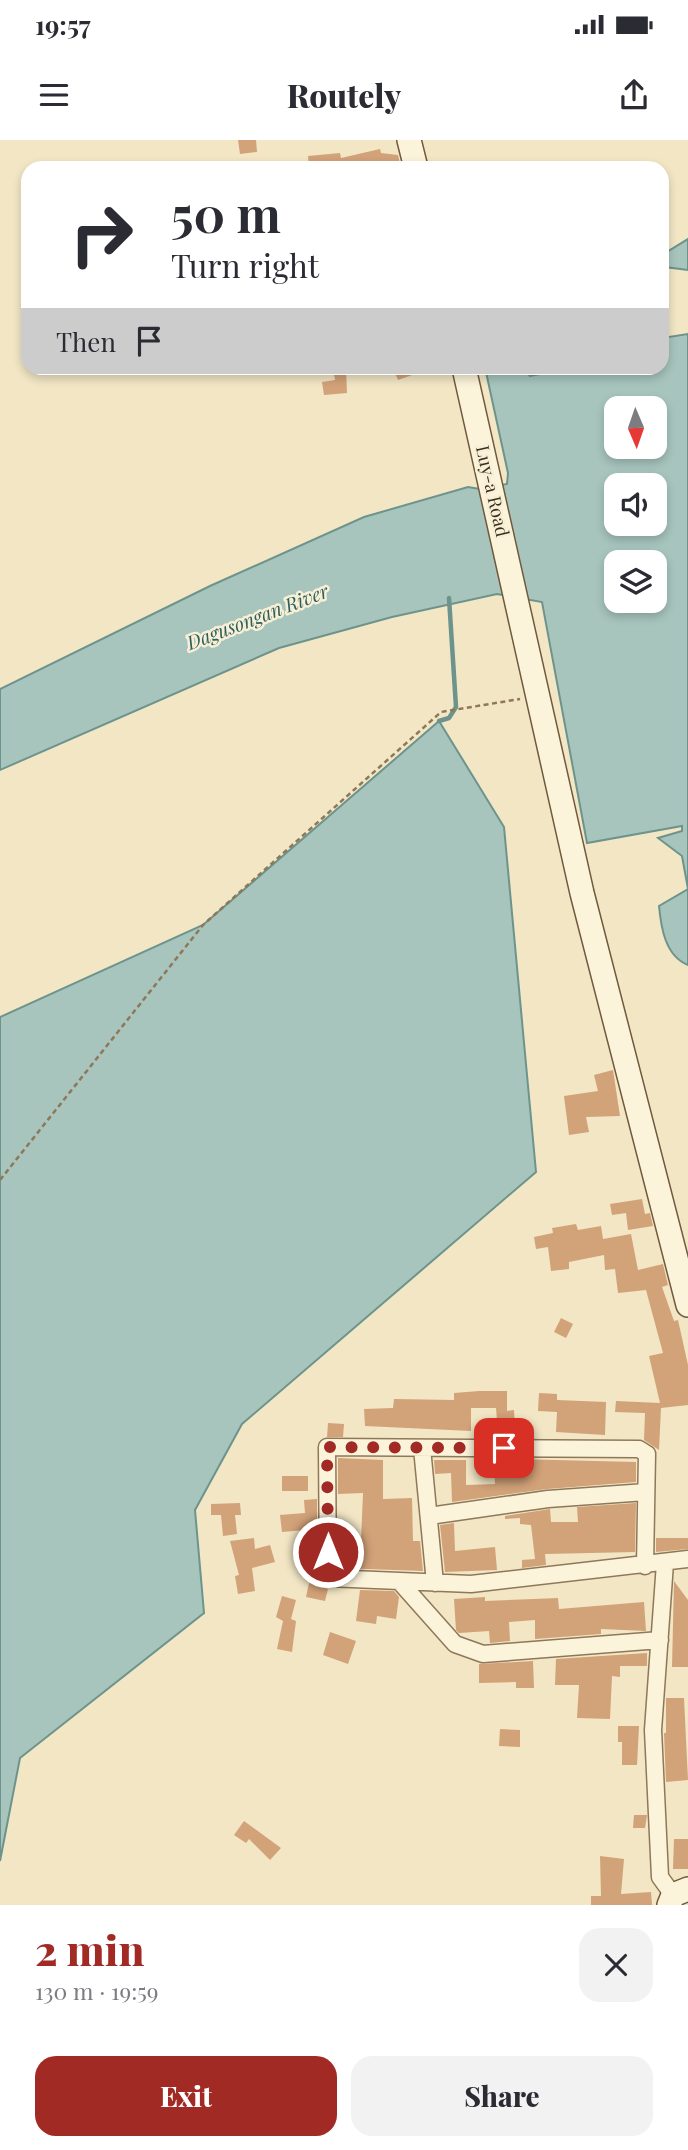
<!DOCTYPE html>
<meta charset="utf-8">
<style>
:root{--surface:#fff;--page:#f2f2f3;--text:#2b2b33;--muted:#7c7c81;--accent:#a22a25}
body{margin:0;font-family:"Playfair Display",serif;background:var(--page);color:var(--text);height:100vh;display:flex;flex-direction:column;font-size:26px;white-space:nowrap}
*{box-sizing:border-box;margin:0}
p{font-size:23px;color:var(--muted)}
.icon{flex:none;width:38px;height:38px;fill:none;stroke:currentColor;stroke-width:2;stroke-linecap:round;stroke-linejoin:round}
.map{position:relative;height:1765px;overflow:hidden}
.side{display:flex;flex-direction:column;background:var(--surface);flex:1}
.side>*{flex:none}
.guide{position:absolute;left:21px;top:21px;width:648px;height:214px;border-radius:21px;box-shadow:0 4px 10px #0003;background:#fff;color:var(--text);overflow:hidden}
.needle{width:46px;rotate:178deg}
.tools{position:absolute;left:604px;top:256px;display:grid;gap:14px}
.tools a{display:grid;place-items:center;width:63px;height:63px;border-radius:14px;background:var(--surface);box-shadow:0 4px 10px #0003;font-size:35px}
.pin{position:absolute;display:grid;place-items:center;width:60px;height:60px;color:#fff;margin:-30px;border-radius:14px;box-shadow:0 4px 10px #0006}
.me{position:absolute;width:77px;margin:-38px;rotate:0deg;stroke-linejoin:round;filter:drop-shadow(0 0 5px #0008)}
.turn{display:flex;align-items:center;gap:24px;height:147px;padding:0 35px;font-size:32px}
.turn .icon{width:91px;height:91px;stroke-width:2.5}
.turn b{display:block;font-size:49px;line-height:60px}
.then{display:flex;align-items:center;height:66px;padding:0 35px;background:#0003;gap:14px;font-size:26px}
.round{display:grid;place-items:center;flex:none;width:74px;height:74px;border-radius:21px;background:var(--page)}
.summary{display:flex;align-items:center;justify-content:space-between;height:119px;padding:0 35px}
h1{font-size:42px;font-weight:800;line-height:52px;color:var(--accent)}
.primary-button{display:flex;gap:14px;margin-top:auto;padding:14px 35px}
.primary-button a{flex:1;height:80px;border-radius:21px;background:var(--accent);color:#fff;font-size:28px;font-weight:800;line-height:80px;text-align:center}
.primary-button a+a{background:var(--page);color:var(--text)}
.status{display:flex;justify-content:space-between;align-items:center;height:49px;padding:0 35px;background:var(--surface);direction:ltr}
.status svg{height:19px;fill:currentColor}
header{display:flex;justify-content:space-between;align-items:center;height:91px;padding:0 35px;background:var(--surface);font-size:32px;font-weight:800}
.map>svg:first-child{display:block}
.water{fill:#a7c5bd;stroke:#6d948c;stroke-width:2;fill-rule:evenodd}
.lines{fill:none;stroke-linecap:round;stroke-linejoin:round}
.stream{stroke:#6d948c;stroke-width:4.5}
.building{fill:#d2a279}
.minor-casing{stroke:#8e7859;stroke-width:19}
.secondary-casing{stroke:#70593d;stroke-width:26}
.path{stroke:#8e7859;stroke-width:2.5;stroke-dasharray:5 3.5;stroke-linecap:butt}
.minor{stroke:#fbf3da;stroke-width:16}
.secondary{stroke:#fbf3da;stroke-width:23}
.route{stroke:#a22a25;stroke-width:12;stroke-dasharray:0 21.6}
.labels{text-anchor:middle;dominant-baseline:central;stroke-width:5;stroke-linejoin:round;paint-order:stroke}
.street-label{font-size:18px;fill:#3d2f1e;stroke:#f8f0d6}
.water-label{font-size:19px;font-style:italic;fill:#2d5e5d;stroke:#f8f0d6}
</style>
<div class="status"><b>19:57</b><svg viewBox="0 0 49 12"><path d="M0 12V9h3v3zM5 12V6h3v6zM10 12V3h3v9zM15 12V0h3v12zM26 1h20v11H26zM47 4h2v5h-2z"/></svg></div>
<header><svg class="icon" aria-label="menu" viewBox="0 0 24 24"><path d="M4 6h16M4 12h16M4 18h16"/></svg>Routely<svg class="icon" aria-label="share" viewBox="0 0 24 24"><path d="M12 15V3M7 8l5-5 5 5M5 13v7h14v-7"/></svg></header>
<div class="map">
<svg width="688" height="1765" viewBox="0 0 688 1765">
<rect width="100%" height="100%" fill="#f2e6c5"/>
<path class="water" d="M688 99V130L665 127 662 115Z
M688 194V825C665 816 661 787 659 766L688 749 682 716 658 698 682 691V686L587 703 542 462 497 454 392 477 279 508 0 630V549L210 446 364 377 468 347 480 349 507 344 508 333 486 232 495 228H523L530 236 571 228H662V198ZM616 268H654V306H616ZM616 345H654V383H616ZM616 422H654V460H616Z
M439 581 504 687 536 1032 242 1284 195 1370 204 1473 20 1618 0 1721V877L203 785Z"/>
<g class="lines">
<path class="stream" d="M439 581 449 578 456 567 449 458"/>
</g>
<path class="building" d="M238 0H256L257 12 240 14Z
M380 9 381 13 398 15 401 28H309L308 16 340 13 341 18Z
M333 228H346L347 253 324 255 322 242 335 240Z
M393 228H432L398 240Z
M613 930 620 976 586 977 589 992 569 995 564 956 598 951 594 935Z
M642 1059 645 1074 650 1073 653 1086 628 1090 626 1073 612 1075 610 1064Z
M576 1084 578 1090 601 1086 603 1099 631 1094 638 1130 663 1124 668 1145 662 1147 674 1181 678 1180 688 1225V1265L661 1268 659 1310 644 1300 645 1273 615 1272 616 1261 660 1263 649 1216 663 1213 646 1150 618 1153 615 1129 605 1130 604 1115 569 1122V1129L551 1131 548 1107 536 1109 534 1097 553 1093 552 1088Z
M561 1178 573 1184 566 1198 554 1192Z
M479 1251H507V1271L514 1270 515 1290 498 1293 496 1268H471V1291L365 1286 364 1269 393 1268 394 1259 454 1260V1253Z
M539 1253 557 1254V1260L606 1262 605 1295 556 1292 557 1272 538 1271Z
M328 1283 344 1284 343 1297H327Z
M338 1318 383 1320V1359L412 1358 413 1401H420L423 1431 338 1428V1403L361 1402 363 1353 338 1354Z
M515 1319 636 1322V1342L547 1349 452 1362 451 1333 435 1334 434 1320H466V1345L495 1344 494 1324 515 1323Z
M282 1336H308V1351H282Z
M317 1359V1395L306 1396 305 1390 282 1392 280 1375 305 1373 304 1360Z
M240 1363 241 1375H235L237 1394 223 1396 221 1375H211V1364Z
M636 1363 635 1412 545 1414 546 1425 522 1428V1420L535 1419 531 1385 520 1384V1378L505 1379V1376L550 1369 551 1382H578L577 1367Z
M454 1383 455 1411 495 1407 497 1430 445 1432 440 1385Z
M254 1398 255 1409 270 1405 275 1422 252 1428 255 1451 238 1454 235 1436 239 1435 230 1401Z
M656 1398H688V1409L656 1412Z
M674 1441 688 1460V1527H672Z
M309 1443 328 1449 325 1461 306 1457Z
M360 1450 394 1451 399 1457 396 1479 377 1476 376 1484 356 1481Z
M282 1456 296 1460 291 1479 296 1481 292 1512 277 1509 283 1481 276 1477Z
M485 1457V1461L558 1458 559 1469 644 1462 646 1491 601 1489V1494L535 1499V1480L509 1482 510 1501 490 1503 489 1491 459 1493 456 1490 454 1459Z
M330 1492 356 1501 348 1524 323 1515Z
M647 1513V1526H620V1537L612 1536 610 1579 577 1578 579 1545H555L556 1519Z
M533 1521 534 1548H516V1542L479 1543V1524Z
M666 1558H684L688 1640 666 1642 664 1593H666Z
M618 1586H639L637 1625H622V1602H618Z
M500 1589 520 1590V1607L499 1606Z
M634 1675H647L645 1688H633Z
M244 1681 281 1708 270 1720 249 1699 246 1703 234 1695Z
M674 1699H688V1729H673Z
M600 1716 624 1719 621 1754 651 1752 652 1765H591V1756H601Z"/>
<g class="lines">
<g class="minor-casing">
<path id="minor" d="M422 1308 435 1443
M429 1376 548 1359 646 1352
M665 1423 653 1590 660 1737 673 1755
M645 1426 647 1314 639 1309 327 1307 328 1438 471 1444 688 1419
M399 1441 455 1504 483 1514 660 1500"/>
</g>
<g class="secondary-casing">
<path id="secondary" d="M409 0 416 28
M464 228 582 753 688 1165
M669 1765 673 1755 688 1749"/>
</g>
<path class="path" d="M0 1040 203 785 441 572 520 559"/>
<use href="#minor" class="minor"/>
<use href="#secondary" class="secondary"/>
</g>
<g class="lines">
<path class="route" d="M328 1412 327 1307 504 1308"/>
</g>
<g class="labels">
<g class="street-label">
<text transform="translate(493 351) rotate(77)">Luy-a Road</text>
</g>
<g class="water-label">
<text transform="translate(257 476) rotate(-21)">Dagusongan River</text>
</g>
</g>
</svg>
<div class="tools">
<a><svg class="needle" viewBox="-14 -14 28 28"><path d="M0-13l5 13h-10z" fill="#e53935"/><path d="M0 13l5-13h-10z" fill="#7c7c81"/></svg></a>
<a><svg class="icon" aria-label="sound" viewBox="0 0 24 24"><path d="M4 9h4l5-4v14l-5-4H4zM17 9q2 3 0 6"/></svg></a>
<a><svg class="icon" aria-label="layers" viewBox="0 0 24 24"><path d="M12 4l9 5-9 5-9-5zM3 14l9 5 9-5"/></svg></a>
</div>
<div class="pin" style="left:504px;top:1308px;background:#d93025"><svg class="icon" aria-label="arrive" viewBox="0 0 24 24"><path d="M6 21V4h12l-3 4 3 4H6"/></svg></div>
<svg class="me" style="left:328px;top:1412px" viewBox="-20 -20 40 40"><circle r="17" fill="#a22a25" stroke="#fff" stroke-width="3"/><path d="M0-11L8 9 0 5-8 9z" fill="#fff"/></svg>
<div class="guide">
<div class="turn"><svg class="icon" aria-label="right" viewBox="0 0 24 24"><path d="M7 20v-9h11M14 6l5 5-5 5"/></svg><div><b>50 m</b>Turn right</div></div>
<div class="then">Then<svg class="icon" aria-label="arrive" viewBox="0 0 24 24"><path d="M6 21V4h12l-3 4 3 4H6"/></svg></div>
</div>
</div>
<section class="side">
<div class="summary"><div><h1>2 min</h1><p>130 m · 19:59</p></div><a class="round"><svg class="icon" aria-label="close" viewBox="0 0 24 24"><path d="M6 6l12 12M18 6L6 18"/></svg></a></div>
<div class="primary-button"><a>Exit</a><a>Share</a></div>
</section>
